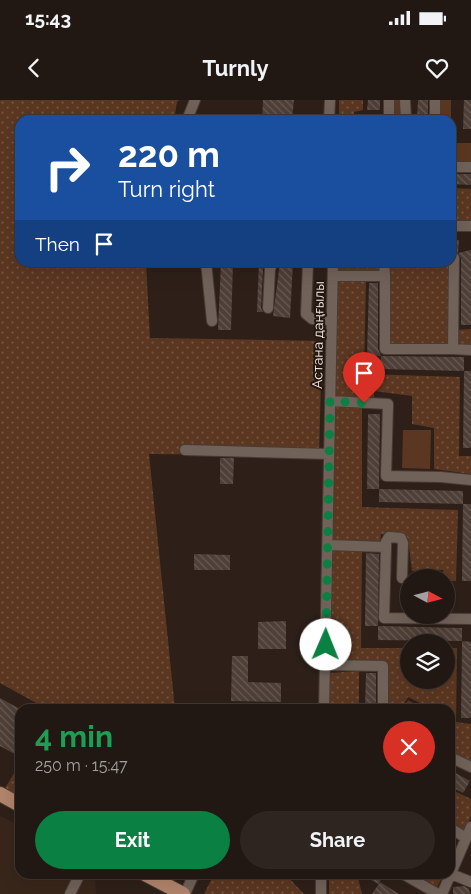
<!DOCTYPE html>
<meta charset="utf-8">
<style>
:root{--surface:#221813;--page:#2e2521;--text:#f1f3f6;--muted:#a2a0a0;--line:#3f3733;--accent:#0b8043}
body{margin:0;font-family:Raleway,sans-serif;background:var(--page);color:var(--text);height:100vh;display:flex;flex-direction:column;font-size:19px;white-space:nowrap}
*{box-sizing:border-box;margin:0}
p{font-size:16px;color:var(--muted)}
.icon{flex:none;width:28px;height:28px;fill:none;stroke:currentColor;stroke-width:2;stroke-linecap:round;stroke-linejoin:round}
.map{position:relative;flex:1;overflow:hidden}
.side{position:absolute;left:15px;top:604px;width:440px;height:175px;display:flex;flex-direction:column;background:var(--surface);border-radius:15px;box-shadow:0 5px 20px #0002,0 0 0 1px var(--line)}
.side>*{flex:none}
.top-card{position:absolute;left:15px;top:15px;width:441px;height:152px;border-radius:15px;box-shadow:0 5px 20px #0002,0 0 0 1px var(--line);background:#1a4fa0;color:#fff;overflow:hidden}
.needle{width:32px;rotate:97deg}
.buttons{position:absolute;left:400px;top:469px;display:grid;gap:10px}
.buttons a{display:grid;place-items:center;width:55px;height:55px;border-radius:50%;background:var(--surface);box-shadow:0 5px 20px #0002,0 0 0 1px var(--line);font-size:25px}
.pin{position:absolute;display:grid;place-items:center;width:42px;height:42px;color:#fff;margin:-51px -21px;border-radius:50% 50% 50% 0;rotate:-45deg;box-shadow:0 0 5px #0007}
.pin .icon{rotate:45deg}
.me{position:absolute;width:55px;margin:-28px;rotate:1deg;stroke-linejoin:round;filter:drop-shadow(0 0 4px #0008)}
.turn{display:flex;align-items:center;gap:18px;height:105px;padding:0 20px;font-size:22px}
.turn .icon{width:65px;height:65px;stroke-width:2.5}
.turn b{display:block;font-size:35px;line-height:42px}
.then{display:flex;align-items:center;height:48px;padding:0 20px;background:#0003;gap:10px;font-size:19px}
.round{display:grid;place-items:center;flex:none;width:52px;height:52px;border-radius:26px;background:var(--page)}
.overview{display:flex;align-items:center;justify-content:space-between;height:85px;padding:0 20px}
h1{font-size:30px;font-weight:700;line-height:38px;color:#1e9e55}
.button{display:flex;gap:10px;margin-top:auto;padding:10px 20px}
.button a{flex:1;height:58px;border-radius:30px;background:var(--accent);color:#fff;font-size:20px;font-weight:700;line-height:58px;text-align:center}
.button a+a{background:var(--page);color:var(--text)}
.status{display:flex;justify-content:space-between;align-items:center;height:35px;padding:0 25px;background:var(--surface);direction:ltr}
.status svg{height:14px;fill:currentColor}
header{display:flex;justify-content:space-between;align-items:center;height:65px;padding:0 20px;background:var(--surface);font-size:22px;font-weight:700}
.map>svg:first-child{display:block}
.built{fill:#39261b}
.grass{fill:url(#grass-dots)}
.green{fill:#5b3721}
.building{fill:url(#building-back-hatch)}
.lines{fill:none;stroke-linecap:round;stroke-linejoin:round}
.minor-casing{stroke:#483c36;stroke-width:12}
.major-casing{stroke:#483c36;stroke-width:16}
.minor{stroke:#716259;stroke-width:10}
.major{stroke:#b2856c;stroke-width:14}
.route{stroke:#0b8043;stroke-width:9;stroke-dasharray:0 16.2}
.labels{text-anchor:middle;dominant-baseline:central;stroke-width:4;stroke-linejoin:round;paint-order:stroke}
.street-label{font-size:14px;fill:#f7eee8;stroke:#241710}
</style>
<div class="status"><b>15:43</b><svg viewBox="0 0 49 12"><path d="M0 12V9h3v3zM5 12V6h3v6zM10 12V3h3v9zM15 12V0h3v12zM26 1h20v11H26zM47 4h2v5h-2z"/></svg></div>
<header><svg class="icon" aria-label="back" viewBox="0 0 24 24"><path d="M15 5l-7 7 7 7"/></svg>Turnly<svg class="icon" aria-label="heart" viewBox="0 0 24 24"><path d="M12 20l-8-8c-3-5 5-10 8-4 3-6 11-1 8 4z"/></svg></header>
<div class="map">
<svg width="471" height="794" viewBox="0 0 471 794">
<defs>
<pattern id="grass-dots" width="8" height="8" patternUnits="userSpaceOnUse" patternTransform="scale(1.25)"><rect width="8" height="8" fill="#5b3721"/><path d="M2 2h.1M6 6h.1" fill="none" stroke="#735441" stroke-width="1.8" stroke-linecap="round"/></pattern>
<pattern id="building-back-hatch" width="6" height="6" patternUnits="userSpaceOnUse" patternTransform="scale(1.25)"><rect width="6" height="6" fill="#4e3f37"/><path d="M-1 5l2 2M0 0l6 6M5-1l2 2" fill="none" stroke="#685b54"/></pattern>
</defs>
<rect width="100%" height="100%" fill="#2e2019"/>
<path class="built" d="M0 716 20 726V774H95L96 794H0Z"/>
<path class="grass" d="M0 0H179L177 2 174 20H20V162L146 163 150 238 322 241 319 356 149 354 175 609H47L0 583Z
M339 0H363V10L354 12V20H339Z
M451 88 471 89V123H451Z
M336 163H381V172L336 171Z
M388 163H450V246L389 245Z
M336 178 366 180 364 274 460 277 459 356H471V374L434 369V328L412 324V296L374 291V301L334 299Z
M471 229V247H458L457 230Z
M334 304 362 308V407L458 410 456 481H446V478L444 477 443 470 412 471 408 438 381 434 380 444 331 441Z
M362 449 361 548H409V580H446V548H457L456 622 471 624V661L450 651V609H432L408 597 401 609H386L385 563 329 562 331 450Z
M359 571V609H329V573Z
M20 663V700L4 690Z
M450 689 471 699V716L465 733 450 725Z
M214 774H285L304 794H204Z
M329 774H357L362 794H329Z
M414 774H444L437 787Z"/>
<path class="green" d="M390 0H404L405 20H389Z
M437 0H451V20H437Z
M451 43H471V65H451Z
M403 330H431L430 369 402 368Z
M411 473 441 474V477H411Z
M408 600 424 609H403Z"/>
<path class="building" d="M263 0H294L292 20H262Z
M368 0H380V10H367Z
M418 0H428V20H417Z
M464 0H471V29H463Z
M451 74H471V85L451 84Z
M451 140H459L458 153 451 151Z
M471 150V225H461V158L458 153Z
M221 162H233L231 230H218Z
M259 162H265L263 169 261 208 263 212H257Z
M280 162H293L290 218 273 216Z
M369 183H378V249L381 256 367 255Z
M381 256 464 257V271L380 269Z
M464 271H471V348H463Z
M368 314H380L379 389H367Z
M220 358H234L233 384H220Z
M379 389 463 391V404L379 402Z
M463 404H471V481H462Z
M366 453 379 454 378 526H365Z
M194 454 230 455V470H194Z
M286 521V549H258V522Z
M378 526 462 528V541L378 540Z
M462 541 471 542V618H461Z
M232 556H248V582L281 583V602L231 601Z
M366 573H376V609H365Z
M0 598 20 609V657L0 646Z
M450 670 470 681 463 693 450 686Z
M361 774H385L378 784Z
M380 782 399 794H372Z
M464 786 469 789 470 794H453V787Z"/>
<g class="lines">
<g class="minor-casing">
<path id="minor" d="M405 0 406 20
M435 0V20
M187 20 195 0
M329 20 330 0
M389 20V0
M451 67H471
M451 126H471
M451 158H454L453 249 471 250
M206 162 212 221
M308 162 306 214 312 219 332 220
M333 176H385L384 162
M385 176V249H453
M268 208 270 169 273 162
M330 301 388 304 386 376 441 377 471 380
M185 350 329 354
M328 445 386 447 384 518 471 519
M386 447V442L389 437 401 438 403 443 402 478
M325 565 383 566V609
M324 609 333 162
M450 657 471 667
M450 728 466 738
M403 774 438 794
M451 774 471 782
M70 794 80 774
M185 794 194 774
M321 794V774
M442 794 471 727"/>
</g>
<g class="major-casing">
<path id="major" d="M0 694 20 705
M145 774 183 794"/>
</g>
<use href="#minor" class="minor"/>
<use href="#major" class="major"/>
</g>
<g class="lines">
<path class="route" d="M326 545 330 301 364 303"/>
</g>
<g class="labels">
<g class="street-label">
<text transform="translate(318 235) rotate(-89)">Астана даңғылы</text>
</g>
</g>
</svg>
<div class="buttons">
<a><svg class="needle" viewBox="-14 -14 28 28"><path d="M0-13l5 13h-10z" fill="#e53935"/><path d="M0 13l5-13h-10z" fill="#a2a0a0"/></svg></a>
<a><svg class="icon" aria-label="layers" viewBox="0 0 24 24"><path d="M12 4l9 5-9 5-9-5zM3 14l9 5 9-5"/></svg></a>
</div>
<div class="pin" style="left:364px;top:303px;background:#d93025"><svg class="icon" aria-label="arrive" viewBox="0 0 24 24"><path d="M6 21V4h12l-3 4 3 4H6"/></svg></div>
<svg class="me" style="left:326px;top:545px" viewBox="-20 -20 40 40"><circle r="19" fill="#fff"/><path d="M0-13L10 11 0 6-10 11z" fill="#0b8043"/></svg>
<div class="top-card">
<div class="turn"><svg class="icon" aria-label="right" viewBox="0 0 24 24"><path d="M7 20v-9h11M14 6l5 5-5 5"/></svg><div><b>220 m</b>Turn right</div></div>
<div class="then">Then<svg class="icon" aria-label="arrive" viewBox="0 0 24 24"><path d="M6 21V4h12l-3 4 3 4H6"/></svg></div>
</div>
<section class="side">
<div class="overview"><div><h1>4 min</h1><p>250 m · 15:47</p></div><a class="round" style="background:#d93025;color:#fff"><svg class="icon" aria-label="close" viewBox="0 0 24 24"><path d="M6 6l12 12M18 6L6 18"/></svg></a></div>
<div class="button"><a>Exit</a><a>Share</a></div>
</section>
</div>
